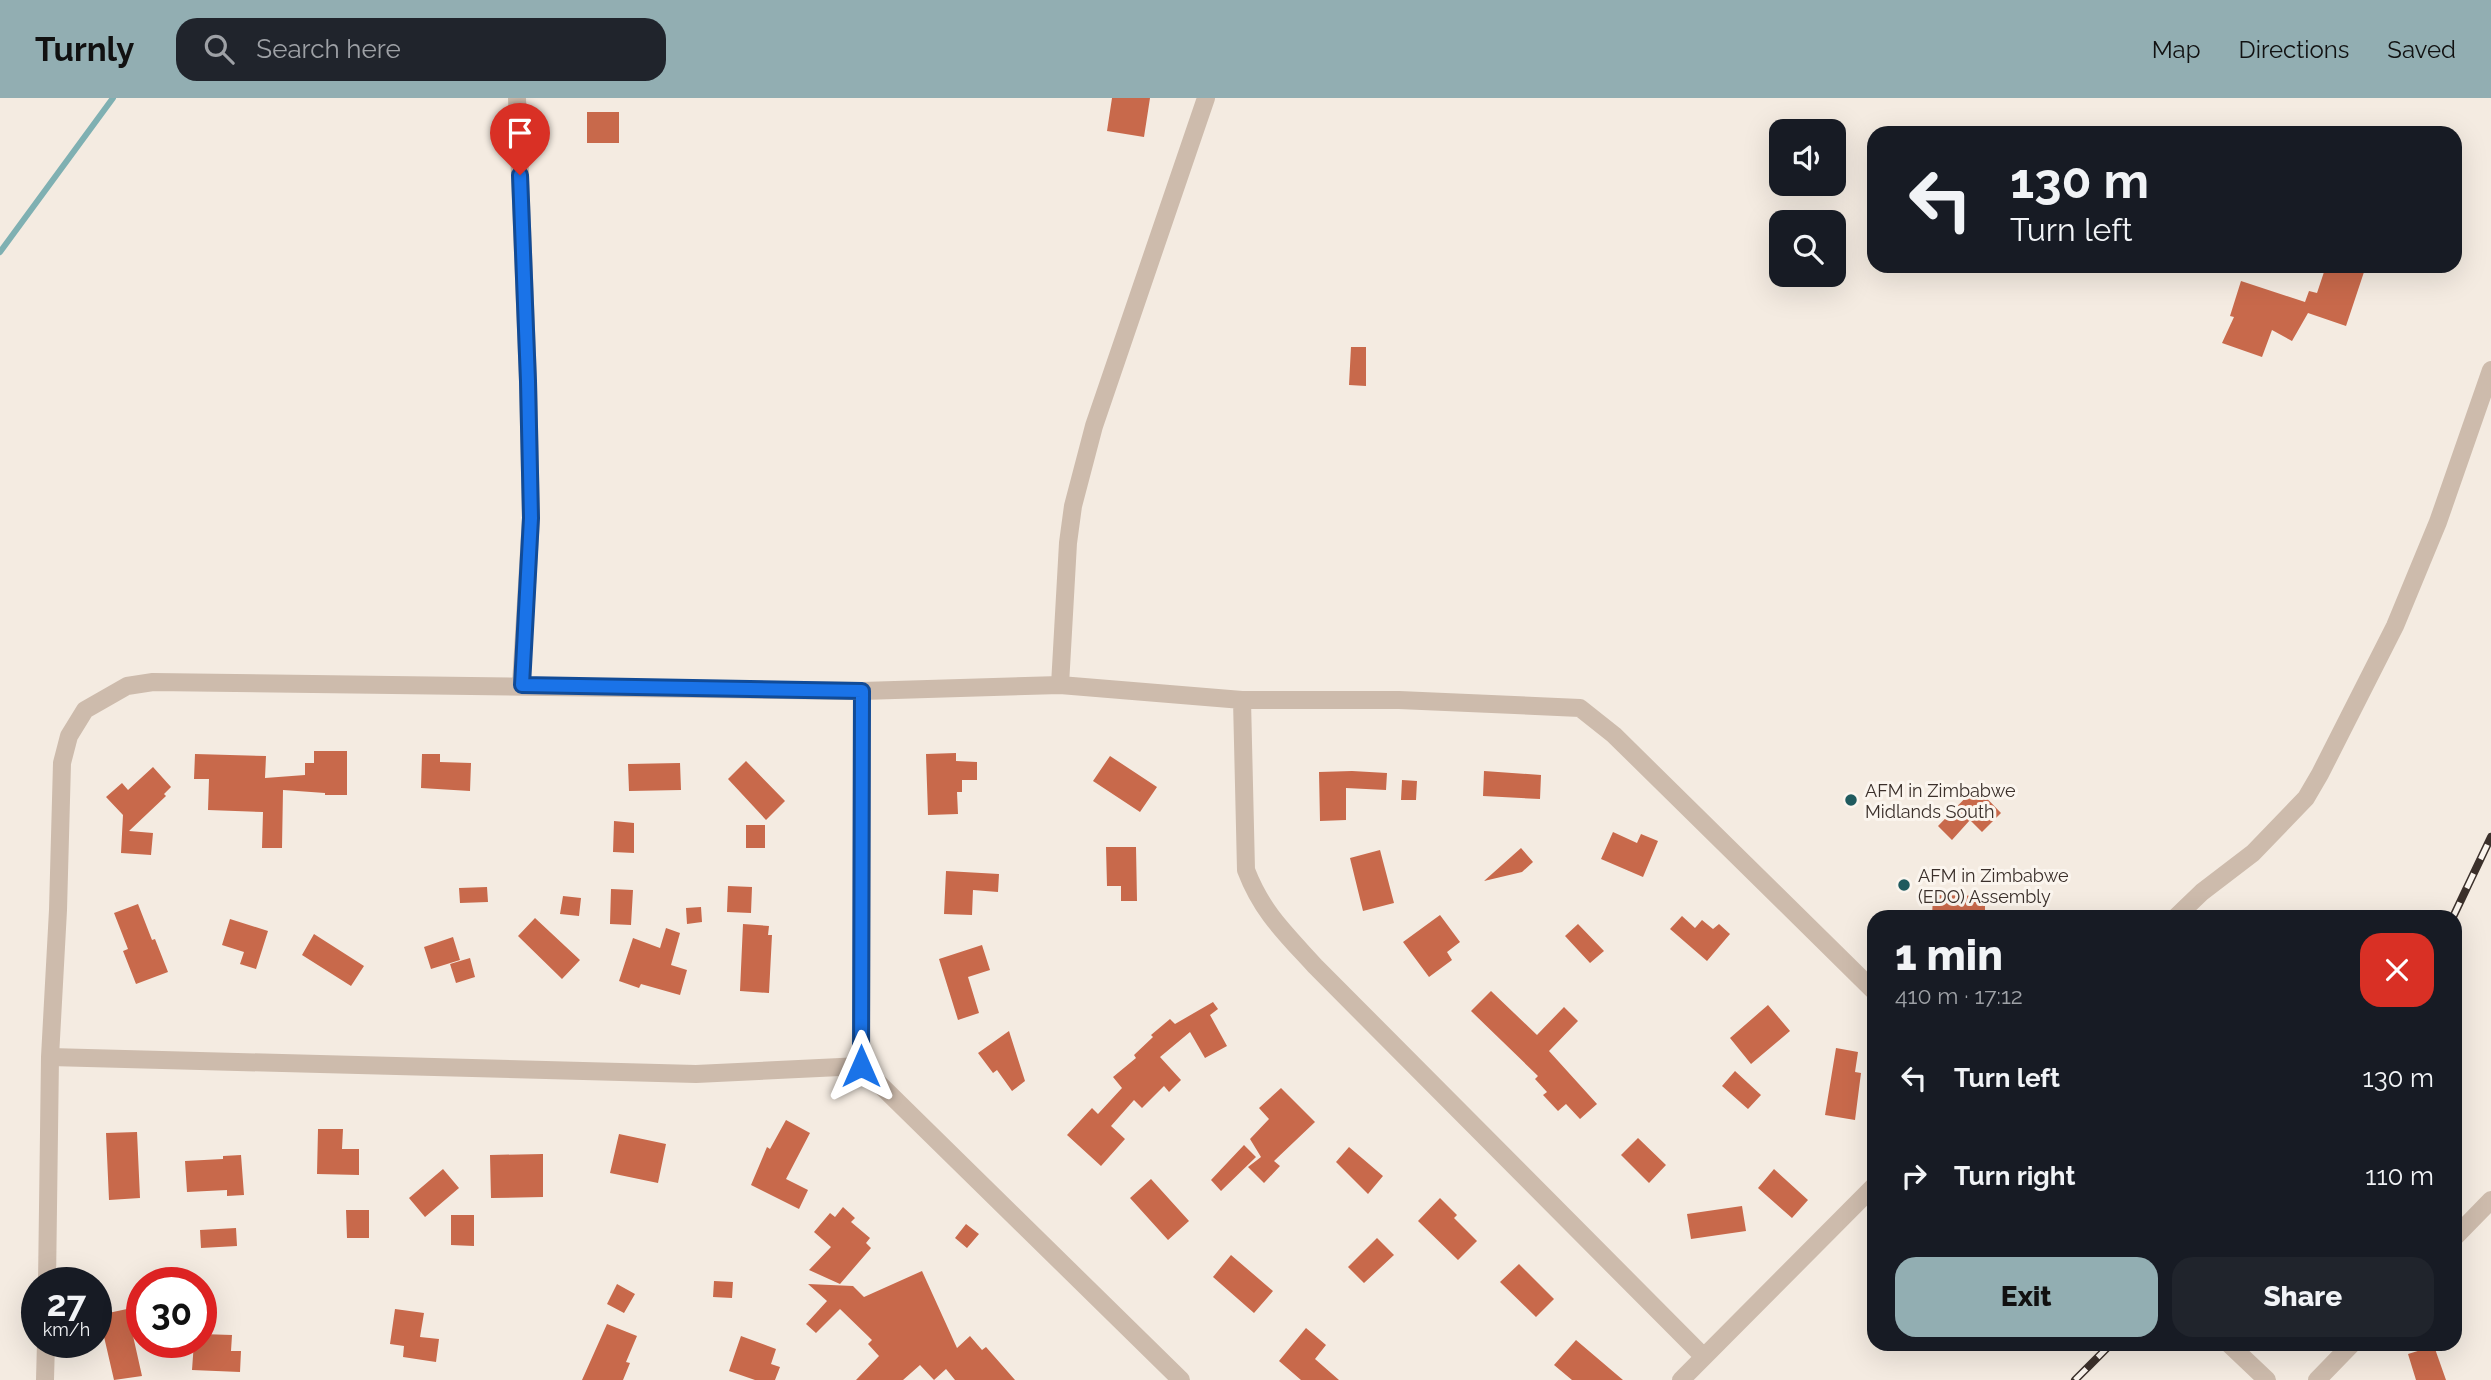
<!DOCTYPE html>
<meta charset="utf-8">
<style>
:root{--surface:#171b24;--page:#20242c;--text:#f1f3f6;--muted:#9ea1a6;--accent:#92aeb2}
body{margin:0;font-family:Raleway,sans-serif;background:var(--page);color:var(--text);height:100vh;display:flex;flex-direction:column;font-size:26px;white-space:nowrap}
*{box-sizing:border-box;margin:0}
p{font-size:23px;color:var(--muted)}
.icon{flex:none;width:38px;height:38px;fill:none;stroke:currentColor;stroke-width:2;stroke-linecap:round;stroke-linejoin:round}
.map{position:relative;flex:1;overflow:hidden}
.panel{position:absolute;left:1867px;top:812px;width:595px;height:441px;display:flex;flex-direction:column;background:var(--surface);border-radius:21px;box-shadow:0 7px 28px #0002}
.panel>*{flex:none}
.top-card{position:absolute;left:1867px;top:28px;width:595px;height:147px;border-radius:21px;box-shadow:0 7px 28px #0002;background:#171b24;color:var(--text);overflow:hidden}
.tools{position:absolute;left:1769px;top:21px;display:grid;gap:14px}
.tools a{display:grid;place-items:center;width:77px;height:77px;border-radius:14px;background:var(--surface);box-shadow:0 7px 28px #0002;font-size:35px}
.speed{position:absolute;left:21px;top:1169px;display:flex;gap:14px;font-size:35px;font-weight:700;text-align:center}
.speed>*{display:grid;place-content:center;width:91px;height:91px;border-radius:50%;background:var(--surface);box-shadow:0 7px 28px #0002;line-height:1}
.speed small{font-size:18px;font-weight:400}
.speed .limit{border:10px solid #d22;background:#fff;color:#111}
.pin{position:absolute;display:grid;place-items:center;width:60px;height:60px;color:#fff;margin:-72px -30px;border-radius:50% 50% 50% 0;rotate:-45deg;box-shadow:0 0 7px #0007}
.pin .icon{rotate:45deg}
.me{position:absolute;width:77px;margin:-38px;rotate:0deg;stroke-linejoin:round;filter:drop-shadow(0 0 5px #0008)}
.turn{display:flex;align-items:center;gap:24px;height:147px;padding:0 28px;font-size:32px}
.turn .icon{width:91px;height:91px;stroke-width:2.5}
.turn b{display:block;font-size:49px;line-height:60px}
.round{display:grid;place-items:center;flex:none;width:74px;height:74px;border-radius:21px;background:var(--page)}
.head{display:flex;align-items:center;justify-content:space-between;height:119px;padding:0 28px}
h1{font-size:42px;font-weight:800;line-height:52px}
.action{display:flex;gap:14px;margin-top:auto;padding:14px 28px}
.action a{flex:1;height:80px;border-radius:21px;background:var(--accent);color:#111;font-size:28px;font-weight:800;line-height:80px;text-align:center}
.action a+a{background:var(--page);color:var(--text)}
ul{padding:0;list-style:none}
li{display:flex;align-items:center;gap:21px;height:98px;padding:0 28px}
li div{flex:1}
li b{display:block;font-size:26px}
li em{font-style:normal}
header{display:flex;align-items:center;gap:42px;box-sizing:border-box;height:98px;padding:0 35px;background:var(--accent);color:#111}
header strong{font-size:33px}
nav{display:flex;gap:38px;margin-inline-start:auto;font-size:24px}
.search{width:490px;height:63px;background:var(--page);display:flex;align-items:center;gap:18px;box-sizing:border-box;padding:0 24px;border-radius:21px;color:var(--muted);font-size:26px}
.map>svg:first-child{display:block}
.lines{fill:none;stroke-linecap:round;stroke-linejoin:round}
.stream{stroke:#7fb0b2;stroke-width:6}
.building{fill:#c8694b}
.minor{stroke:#cdbbac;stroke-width:18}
.rail-casing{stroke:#3b302b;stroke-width:8}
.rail{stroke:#fbf5ee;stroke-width:5;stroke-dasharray:16;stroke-linecap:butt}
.route-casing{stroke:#114b97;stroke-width:18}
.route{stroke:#1a73e8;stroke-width:12}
.poi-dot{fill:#1f5a5e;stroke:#fbf5ee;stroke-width:2.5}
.labels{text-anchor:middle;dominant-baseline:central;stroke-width:6;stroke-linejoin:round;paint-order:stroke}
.poi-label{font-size:18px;fill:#3b302b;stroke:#fbf5ee;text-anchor:start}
</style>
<header>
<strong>Turnly</strong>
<div class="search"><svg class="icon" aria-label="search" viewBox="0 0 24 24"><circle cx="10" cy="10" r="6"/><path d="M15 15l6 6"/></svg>Search here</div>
<nav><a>Map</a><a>Directions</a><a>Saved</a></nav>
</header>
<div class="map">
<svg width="2491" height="1282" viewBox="0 0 2491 1282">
<rect width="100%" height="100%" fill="#f4ebe1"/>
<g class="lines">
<path class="stream" d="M0 154 113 0"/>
</g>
<path class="building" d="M1112 0H1150L1144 39 1107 33Z
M587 14H619V45H587Z
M2326 168H2366L2346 228 2308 215 2292 243 2272 232 2262 259 2222 245 2234 219 2230 218 2241 183 2305 204 2309 193 2317 195Z
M1351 249H1366V288L1349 287Z
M314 653H347V697H325V695L283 692 282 750H262L263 714 208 712 209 681H194L195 656 266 658 265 680 305 677V665H314Z
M956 655V663L977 664V682H962V694H957L958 716 928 717 926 656Z
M422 656H440V664L471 665 470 693 421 690Z
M1110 658 1157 689 1140 714 1093 683Z
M746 663 785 703 766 722 728 681Z
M680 665 681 692 629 693 628 666Z
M153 669 171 689 164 696 166 698 129 733 153 735 151 757 121 755 123 717 106 699 122 685 128 692Z
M1352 673 1387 675 1386 692 1346 690V722L1320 723 1319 674Z
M1484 673 1541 677 1540 701 1483 698Z
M1402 682 1417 683 1416 702H1401Z
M1976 689 2001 715 1982 734 1970 722 1952 742 1938 728Z
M614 723 634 725V755L613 754Z
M746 727H765V750H746Z
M1613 734 1637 745 1641 736 1658 743 1643 779 1601 761Z
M1106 749H1136L1137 803H1121V788H1107Z
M1521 750 1533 764 1522 774 1484 783Z
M1380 752 1394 805 1363 813 1350 760Z
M946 773 999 776 998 794 973 792 972 817 944 816Z
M728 788 752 789 751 815 727 814Z
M487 789 488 804 460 805 459 790Z
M611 791 633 792 631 827 610 826Z
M1933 797 1985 798V819H1932Z
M563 798 581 800 579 818 560 816Z
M138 806 152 842 155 841 168 874 136 886 123 853 128 851 114 815Z
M701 809 702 824 687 826 686 810Z
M1440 817 1460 844 1447 854 1452 862 1429 879 1403 844Z
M1682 818 1695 830 1702 822 1713 831 1719 826 1730 836 1707 863 1670 831Z
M535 820 580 862 562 881 518 838Z
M230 821 268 833 256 871 240 866 244 854 222 847Z
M743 826 769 828 768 837H772L769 895 740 893Z
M1578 826 1604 853 1590 865 1565 838Z
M666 830 680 835 671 867 687 872 680 897 641 886 639 890 619 883 633 840 660 850Z
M314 836 364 868 351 888 302 857Z
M453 839 460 862 431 871 424 849Z
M982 847 990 872 968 879 979 915 958 922 939 861Z
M470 860 475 879 456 885 450 866Z
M1491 893 1537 937 1564 909 1578 923 1549 953 1597 1006 1580 1021 1566 1006 1558 1013 1543 997 1547 994 1535 981 1538 978 1471 913Z
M1213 904 1218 911 1210 917 1227 948 1205 960 1190 934 1160 959 1181 982 1169 994 1164 988 1142 1010 1134 1002 1111 1028 1125 1041 1101 1068 1067 1037 1092 1010 1098 1016 1122 990 1113 979 1136 960 1134 957 1153 939 1151 937 1170 921 1175 926Z
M1768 907 1790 933 1751 966 1730 940Z
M1009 933 1025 983 1012 993 997 972 993 975 978 955Z
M1836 950 1858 954 1855 974 1861 975 1855 1022 1825 1017Z
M1735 973 1761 997 1748 1011 1722 988Z
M1281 990 1315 1024 1274 1063 1280 1068 1264 1085 1248 1069 1261 1059 1250 1041 1269 1021 1259 1010Z
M786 1022 810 1035 786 1081 808 1092 799 1111 751 1087 767 1049 770 1051Z
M318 1031H343L342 1051H359V1077L317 1076Z
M137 1034 140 1100 109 1102 106 1035Z
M619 1036 666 1046 658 1085 610 1075Z
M1638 1040 1666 1067 1649 1085 1621 1057Z
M1244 1047 1256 1059 1221 1093 1211 1082Z
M1349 1049 1383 1078 1368 1096 1336 1064Z
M543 1056V1099L491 1100 490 1057Z
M241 1057 244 1097 227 1098V1092L187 1094 185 1063 223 1061V1058Z
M443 1071 459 1090 425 1119 409 1100Z
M1774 1071 1808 1102 1792 1120 1758 1090Z
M1151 1081 1189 1123 1168 1142 1130 1100Z
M1440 1100 1457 1117 1454 1120 1477 1143 1458 1162 1418 1123Z
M1742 1108 1746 1133 1691 1141 1687 1116Z
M843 1109 855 1120 851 1124 870 1140 866 1145 871 1150 840 1186 809 1172 831 1149 814 1134 830 1115 835 1119Z
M346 1112H369V1140H347Z
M451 1117H474V1148L451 1147Z
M966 1126 979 1136 967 1150 955 1140Z
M236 1130 237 1148 201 1150 200 1132Z
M1377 1140 1394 1157 1364 1185 1348 1169Z
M1231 1157 1273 1193 1254 1215 1213 1179Z
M1519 1166 1554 1201 1536 1219 1500 1184Z
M922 1173 957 1250 970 1238 982 1252 986 1249 1015 1282H955L946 1271 934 1282 920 1267 903 1282H856L879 1258 868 1246 872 1242 840 1211 816 1235 806 1226 827 1203 808 1186 853 1188 864 1199Z
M714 1183 733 1184 732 1200 713 1199Z
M617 1186 635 1196 624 1215 607 1206Z
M127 1211 142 1278 114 1282 99 1217Z
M395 1211 424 1215 420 1239 439 1241 436 1264 403 1259 404 1248 390 1246Z
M607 1226 637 1238 626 1264 630 1265 623 1282H582Z
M1306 1230 1326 1247 1315 1261 1339 1282H1301L1279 1263Z
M201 1236 232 1237 231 1253H241L240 1274 192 1272 194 1244H201Z
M741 1238 776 1251 771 1266 780 1269 775 1282H755L729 1273Z
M1576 1242 1623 1282H1572L1554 1267Z
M2434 1248 2446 1282H2416L2408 1256Z"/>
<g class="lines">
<path class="minor" d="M517 0 528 283 531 420 521 587
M1060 587 1068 445 1073 408 1094 328 1206 0
M1242 602 1246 772C1262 814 1285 835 1315 868L1703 1258
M2176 819 2202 794 2253 755 2306 700 2320 676 2395 528 2438 424 2491 272
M50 959 696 976 861 968 1181 1282
M861 968 862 593
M2455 1139 2491 1102
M47 1185 50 959 58 812 62 665 69 638 85 612 127 588 153 584 862 593 1060 587 1242 602H1399L1580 610 1614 637 1874 893
M2229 1246 2267 1282
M45 1282 46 1244
M1681 1282 1874 1088
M2317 1282 2352 1246"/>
<g class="rail-casing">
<path id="rail" d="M2453 819 2491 739
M2075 1282 2111 1246"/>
</g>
<use href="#rail" class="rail"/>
</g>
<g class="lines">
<g class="route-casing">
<path id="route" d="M520 77 528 283 531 420 522 587 862 593 861 968"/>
</g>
<use href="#route" class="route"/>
</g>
<g class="poi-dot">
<circle cx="1851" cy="702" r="7"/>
<circle cx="1904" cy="787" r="7"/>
</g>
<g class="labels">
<g class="poi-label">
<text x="1865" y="692">AFM in Zimbabwe<tspan x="1865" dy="21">Midlands South</tspan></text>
<text x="1918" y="777">AFM in Zimbabwe<tspan x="1918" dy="21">(EDO) Assembly</tspan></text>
</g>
</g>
</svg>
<div class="tools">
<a><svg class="icon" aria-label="sound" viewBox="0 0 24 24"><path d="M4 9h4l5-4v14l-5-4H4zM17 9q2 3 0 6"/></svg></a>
<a><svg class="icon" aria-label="search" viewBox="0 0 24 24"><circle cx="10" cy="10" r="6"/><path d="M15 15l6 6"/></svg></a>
</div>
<div class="speed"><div>27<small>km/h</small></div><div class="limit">30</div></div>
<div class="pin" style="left:520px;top:77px;background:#d93025"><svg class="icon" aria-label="arrive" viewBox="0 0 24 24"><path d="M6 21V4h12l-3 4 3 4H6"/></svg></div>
<svg class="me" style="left:861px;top:968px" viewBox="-20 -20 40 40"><path d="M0-17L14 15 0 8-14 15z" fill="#1a73e8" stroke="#fff" stroke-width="4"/></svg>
<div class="top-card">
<div class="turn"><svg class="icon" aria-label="left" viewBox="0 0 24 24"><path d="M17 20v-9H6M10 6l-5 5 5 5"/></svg><div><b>130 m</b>Turn left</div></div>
</div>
<section class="panel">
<div class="head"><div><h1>1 min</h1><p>410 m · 17:12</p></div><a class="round" style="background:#d93025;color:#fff"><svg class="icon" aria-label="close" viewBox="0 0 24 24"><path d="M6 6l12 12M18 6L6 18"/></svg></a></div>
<ul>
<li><svg class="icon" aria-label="left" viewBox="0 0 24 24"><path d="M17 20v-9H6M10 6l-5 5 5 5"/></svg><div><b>Turn left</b></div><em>130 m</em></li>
<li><svg class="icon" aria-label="right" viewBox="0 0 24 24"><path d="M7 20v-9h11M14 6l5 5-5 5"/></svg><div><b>Turn right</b></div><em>110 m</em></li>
</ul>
<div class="action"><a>Exit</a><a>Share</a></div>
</section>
</div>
